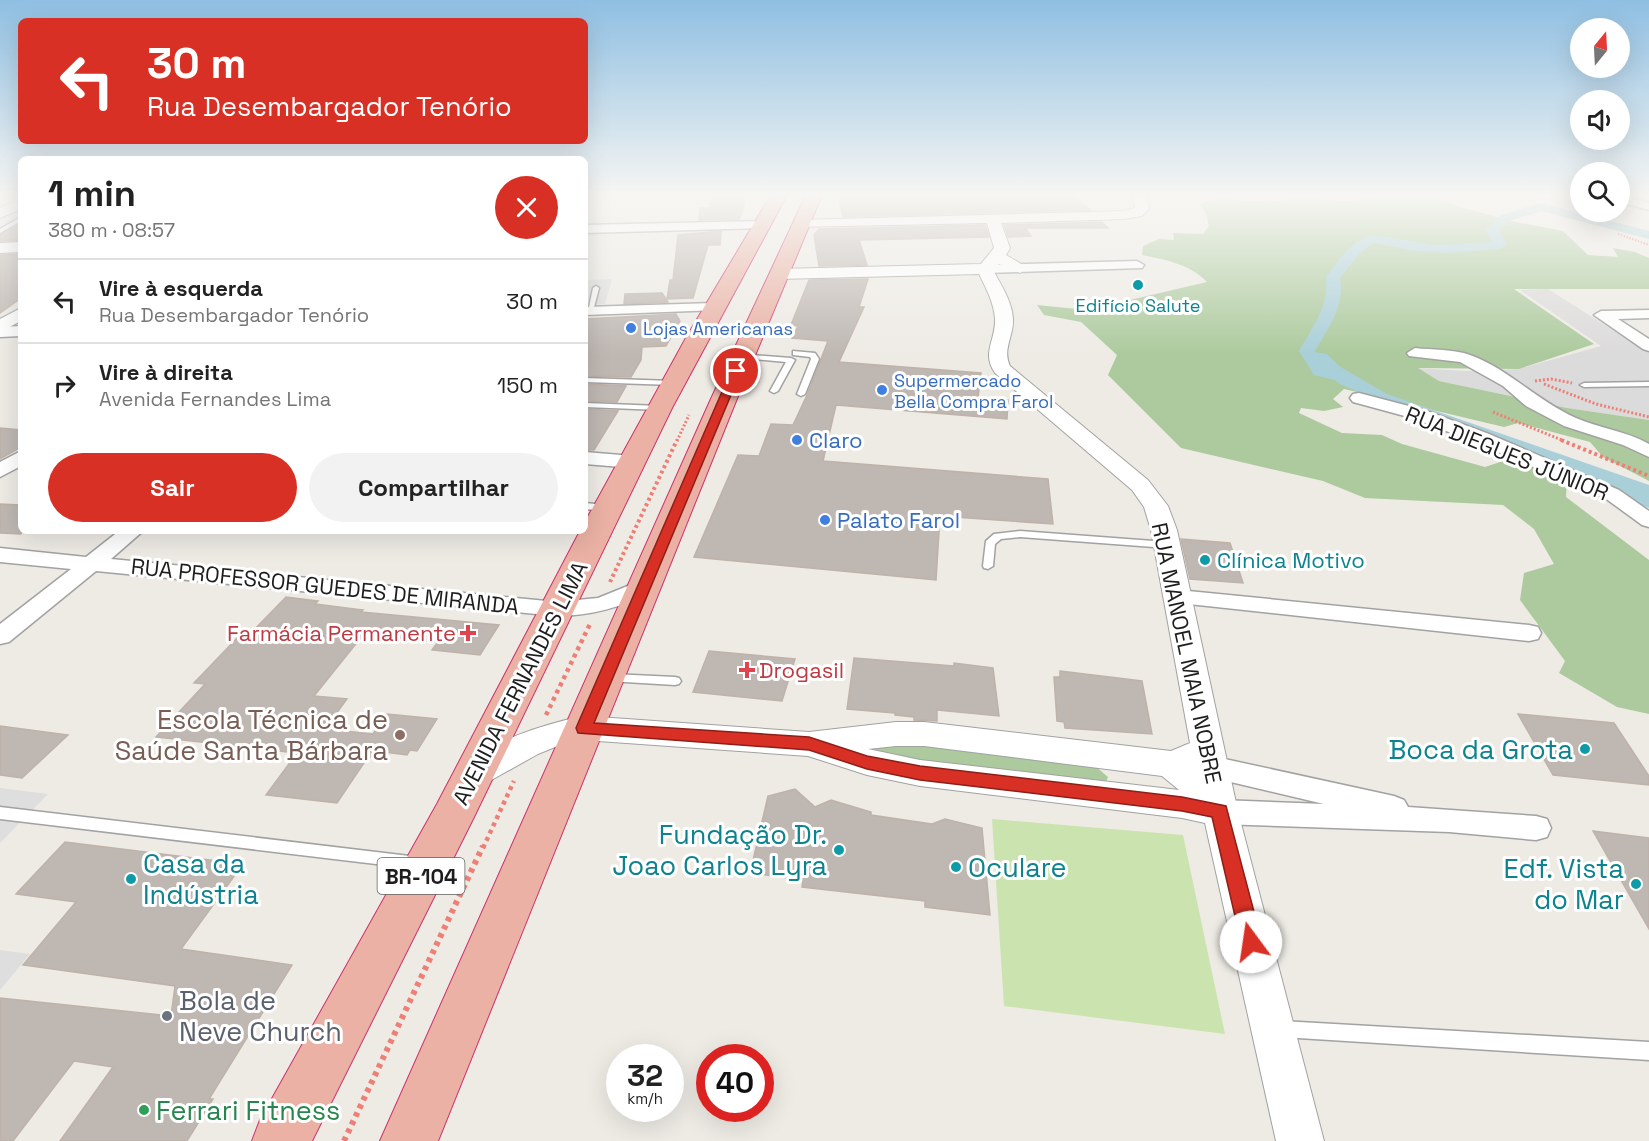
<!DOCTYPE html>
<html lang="pt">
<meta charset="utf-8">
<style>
:root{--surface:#fff;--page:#f2f2f2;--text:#222;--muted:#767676;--line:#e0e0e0;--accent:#d93025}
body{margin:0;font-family:"Space Grotesk",sans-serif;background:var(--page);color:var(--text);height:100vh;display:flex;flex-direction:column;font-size:22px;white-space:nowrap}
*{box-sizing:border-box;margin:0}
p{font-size:20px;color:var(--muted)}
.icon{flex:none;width:33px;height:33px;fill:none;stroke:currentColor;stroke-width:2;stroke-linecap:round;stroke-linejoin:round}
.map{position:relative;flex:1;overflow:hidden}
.drawer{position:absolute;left:18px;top:156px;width:570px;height:378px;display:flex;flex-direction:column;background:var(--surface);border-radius:9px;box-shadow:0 6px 24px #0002}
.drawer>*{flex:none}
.banner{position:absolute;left:18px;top:18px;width:570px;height:126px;border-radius:9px;box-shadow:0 6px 24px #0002;background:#d93025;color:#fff;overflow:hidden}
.needle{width:39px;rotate:18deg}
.tools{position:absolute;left:1570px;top:18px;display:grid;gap:12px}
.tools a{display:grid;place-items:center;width:60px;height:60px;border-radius:50%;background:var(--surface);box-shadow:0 6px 24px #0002;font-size:30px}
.speed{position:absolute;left:606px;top:1044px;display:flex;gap:12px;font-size:30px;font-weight:700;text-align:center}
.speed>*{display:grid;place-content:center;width:78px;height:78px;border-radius:50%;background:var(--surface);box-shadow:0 6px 24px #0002;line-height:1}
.speed small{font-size:15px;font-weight:400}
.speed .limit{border:9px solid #d22;background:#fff;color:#111}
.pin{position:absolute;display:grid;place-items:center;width:51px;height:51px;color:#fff;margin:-26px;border:3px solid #fff;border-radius:50%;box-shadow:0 2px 6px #0007}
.me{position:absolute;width:66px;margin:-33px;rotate:346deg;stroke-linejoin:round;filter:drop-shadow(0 0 4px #0008)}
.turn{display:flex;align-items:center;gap:21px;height:126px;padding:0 30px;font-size:27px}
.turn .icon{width:78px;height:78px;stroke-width:2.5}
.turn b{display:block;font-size:42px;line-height:51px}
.round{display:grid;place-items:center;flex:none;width:63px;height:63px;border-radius:32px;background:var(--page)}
.summary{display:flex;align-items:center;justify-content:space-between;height:102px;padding:0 30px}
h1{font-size:36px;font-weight:600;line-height:45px}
.action{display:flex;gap:12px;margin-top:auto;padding:12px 30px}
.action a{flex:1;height:69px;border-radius:36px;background:var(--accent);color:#fff;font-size:24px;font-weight:600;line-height:69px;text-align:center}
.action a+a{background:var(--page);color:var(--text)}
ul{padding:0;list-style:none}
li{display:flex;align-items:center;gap:18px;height:84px;padding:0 30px;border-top:2px solid var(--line)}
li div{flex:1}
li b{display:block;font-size:22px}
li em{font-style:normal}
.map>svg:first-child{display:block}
.residential{fill:#dcdbdb}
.grass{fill:#cbe4af}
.forest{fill:#acca9d}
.parking{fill:#dedede}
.water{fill:#a9cfd8}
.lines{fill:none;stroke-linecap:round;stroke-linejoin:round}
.canal{fill:#a9cfd8;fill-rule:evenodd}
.building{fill:#beb7b2;stroke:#bfb2a9;stroke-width:1.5}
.service-casing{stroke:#a2a2a2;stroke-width:3}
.minor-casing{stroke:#a2a2a2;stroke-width:3}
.tertiary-casing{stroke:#a2a2a2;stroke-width:2}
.trunk-casing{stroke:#cc326c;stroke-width:2}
.path-far4{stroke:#ee7f76;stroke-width:2;stroke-dasharray:1.5 1.5;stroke-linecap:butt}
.path-far3{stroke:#ee7f76;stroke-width:3;stroke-dasharray:2 2;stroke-linecap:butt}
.path-far2{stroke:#ee7f76;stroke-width:4;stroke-dasharray:3 3;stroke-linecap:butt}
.path-far1{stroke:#ee7f76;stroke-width:4.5;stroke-dasharray:4 4;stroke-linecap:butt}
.path{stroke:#ee7f76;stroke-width:6;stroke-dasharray:4.5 4.5;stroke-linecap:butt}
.service{fill:#fff;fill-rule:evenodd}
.minor{fill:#fff;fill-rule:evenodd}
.tertiary{fill:#fff;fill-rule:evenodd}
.trunk{fill:#eab1a4;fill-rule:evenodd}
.route{fill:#d93025;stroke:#8d1f18;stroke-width:1.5}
.culture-dot{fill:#0f9aa8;stroke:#fff;stroke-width:2}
.shop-dot{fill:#3f7fe0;stroke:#fff;stroke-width:2}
.health-dot{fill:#e0444e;stroke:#fff;stroke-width:2}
.education-dot{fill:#8d6e63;stroke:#fff;stroke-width:2}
.worship-dot{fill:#6b7280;stroke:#fff;stroke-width:2}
.leisure-dot{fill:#2e9e5b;stroke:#fff;stroke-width:2}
.labels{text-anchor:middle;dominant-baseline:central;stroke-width:6;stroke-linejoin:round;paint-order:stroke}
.far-culture-label{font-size:18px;fill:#0d838f;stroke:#fff}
.far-shop-label{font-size:18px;fill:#366cbe;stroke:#fff;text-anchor:start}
.shield{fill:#fff;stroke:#626262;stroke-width:1.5}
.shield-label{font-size:21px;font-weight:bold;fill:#1e1e1e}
.shop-label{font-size:22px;fill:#366cbe;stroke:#fff;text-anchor:start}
.street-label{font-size:22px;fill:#1e1e1e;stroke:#fff}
.culture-label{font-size:22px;fill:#0d838f;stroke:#fff;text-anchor:start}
.health-label{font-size:22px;fill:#be3a42;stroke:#fff;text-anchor:end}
.near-education-label{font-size:27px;fill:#785e54;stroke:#fff;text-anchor:end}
.near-culture-label{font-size:27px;fill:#0d838f;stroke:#fff;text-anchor:end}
.near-worship-label{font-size:27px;fill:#5b616d;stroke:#fff;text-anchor:start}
.near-leisure-label{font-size:27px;fill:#27864d;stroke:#fff;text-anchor:start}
</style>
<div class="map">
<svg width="1649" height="1141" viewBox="0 0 1649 1141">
<rect width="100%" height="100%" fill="#eeebe5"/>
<path class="residential" d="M1548 289 1649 353V420L1567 408 1439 381 1416 368 1465 371 1519 369 1601 346 1520 290Z"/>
<path class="grass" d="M992 819 1183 835 1225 1034 1004 1006Z"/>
<path class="forest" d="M1398 195 1440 198 1460 207 1516 222 1563 231 1588 255 1618 257 1613 248 1635 252 1649 258V289H1514L1594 344 1519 369 1418 368 1439 381 1567 408 1649 420V481L1603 457 1590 442 1518 423 1504 427 1344 389 1333 399 1343 407 1324 411 1301 408 1299 413 1342 433 1382 435 1402 444 1485 467 1518 456 1567 478 1566 497 1649 560V714L1617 707 1559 673 1565 661 1520 600 1524 573 1554 564 1534 529 1503 505 1365 498 1323 481 1181 448 1108 375 1117 355 1081 322 1044 315 1037 305 1087 310 1207 282C1190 264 1166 260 1142 255L1143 246 1159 239 1174 240 1173 233 1203 234 1209 226 1206 213 1199 204 1216 199 1268 202 1298 199 1351 201Z
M907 740 1095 766 1108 777 1104 788 870 756 864 746Z"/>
<path class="parking" d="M612 279 605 304 585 305V280Z
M0 788 48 794 0 843Z
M0 950 30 954 0 990Z"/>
<path class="water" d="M1307 351 1327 354 1339 366 1387 394 1649 485V501L1595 478 1386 404 1342 385 1320 371Z"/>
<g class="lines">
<path class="canal" d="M1541 203 1649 231V239L1541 211 1509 221 1499 231 1507 245 1500 249 1447 253 1415 251 1373 243 1359 254 1340 278C1345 306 1329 327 1315 351L1326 367 1353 374 1356 378 1353 382 1347 383 1314 375 1299 351C1313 327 1329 306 1326 277 1339 260 1352 239 1374 235L1436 245 1492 242 1485 230 1501 215Z
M1545 455 1602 474 1649 493V508L1538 465 1535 461 1538 457Z"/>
</g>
<path class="building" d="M713 195H744V206L739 219 699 220 700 208H709Z
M838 195H1073L1090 210 843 217Z
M1102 222 1108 228H1025L1031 236 1008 237 1004 225Z
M21 224V240L0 241V235Z
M985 225 989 237 859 240 867 265 819 266 814 235 819 229Z
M721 231 720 245H708L693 298 667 299 670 280H673L678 235Z
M21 254V298L0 313V255Z
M868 279 859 307H864L839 362 981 373 978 398 1008 400 1007 419 836 405 823 461 1048 479 1053 524 940 516 936 580 694 557 738 455 759 456 771 424 793 425 807 395 828 341 792 338 798 326 791 325 809 280Z
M662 293 668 302 624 304 625 294Z
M676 314 680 321 666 346 642 347 641 360 631 377 585 376V319Z
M585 384 626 386 617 402 585 401Z
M585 409 618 411 594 450H585Z
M0 428 21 430V447L0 459Z
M0 504 21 505V534L0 533Z
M1181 539 1230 543 1243 583 1190 579Z
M286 597 318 601 315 604 363 610 361 612 499 625 480 655 432 650 438 642 363 635 314 696 347 699 325 729 373 734 387 714 437 719 417 751 410 750 407 755 384 752 380 758 368 757 337 803 266 795 297 753 156 737 205 684 194 683 239 636 247 637Z
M709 651 795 659 782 701 693 692Z
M854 658 954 666V663L993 668 999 716 937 710V721L914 720V717L895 715V713L847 709Z
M1060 671 1142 681 1152 734 1065 728 1064 722 1057 721 1054 677H1060Z
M1518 714 1614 723 1649 776V785L1553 775Z
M0 726 68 735 22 778 0 775Z
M795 789 815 807 831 800 871 812V815L932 824 945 819 982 828 990 915 925 907V901L802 887 803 880 750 873 768 796Z
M1593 831 1649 838V929Z
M65 842 243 864 181 949 292 965 209 1099H213L187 1141H60L113 1067 74 1061 13 1141H0V998L171 1016 175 986 23 965 76 902 16 894Z"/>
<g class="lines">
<g class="service-casing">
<path id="service" d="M21 217V221L0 233V229Z
M596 286 599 288 593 311 588 312 593 288Z
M793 351 815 353 819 359 805 394 801 396 797 394 811 359 810 357 793 355Z
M739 354 791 358 795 360 778 391 774 393 770 391 786 362 742 358H739Z
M585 378 673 381 677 383 673 385 585 382Z
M1649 382V386L1584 387 1580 385 1584 383Z
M585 403 660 406 664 408 660 410 585 407Z
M585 503 606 505 611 508 606 511 585 509Z
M1020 531 1167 542 1172 545 1167 548 1020 537 1001 539 995 544 993 566 988 569 984 568 983 566 986 541 994 534Z
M612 674 675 677 679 678 681 681 679 684 675 685 608 681 606 678 608 675Z
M0 807 418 857 423 859 425 863 423 867 418 869 0 819Z
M1282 1021 1649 1042V1060L1282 1037 1276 1035 1274 1029 1276 1023Z"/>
</g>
<g class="minor-casing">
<path id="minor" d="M1537 195H1554L1548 198H1538Z
M1620 195 1649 203V210L1620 202Z
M761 221 765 222V228L585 233V225Z
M1137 261 1144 265 1142 268 985 273 978 269 985 265Z
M714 303 721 307 719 310 585 315V307Z
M1649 310V318L1618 319 1649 339V351L1643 349 1594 315 1601 311Z
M21 326V336L0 337V327Z
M1415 348C1432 350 1454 349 1470 355 1509 369 1537 401 1576 418 1599 428 1626 431 1649 444V457L1623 445 1564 426 1526 406 1503 386 1460 362 1409 356 1407 353Z
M1359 393 1424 410 1489 434 1619 490 1649 511V527L1642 525 1605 498 1475 442 1412 418 1353 402 1350 398 1353 394Z
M21 451V466L0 477V462Z
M585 452 633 456 640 458 643 462 640 466 633 468 585 464Z
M119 531H143L111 559 557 602 598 598 645 579 653 581 656 586 653 591C622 607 592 616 557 616L96 571 9 642 0 644V624L71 569 0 562V548L86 557Z
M1178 590 1529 625 1538 627 1541 633 1538 639 1529 641 1170 602 1166 597 1170 592Z
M1211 756 1394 796 1404 800 1408 807 1536 816 1547 819 1551 828 1547 837 1536 840 1449 832 1220 824 1209 820 1205 812 1209 804 1220 800 1324 804 1201 775 1197 767 1201 759Z"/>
</g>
<g class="tertiary-casing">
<path id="tertiary" d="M1132 195H1146L1149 209 1142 216 1124 219 1001 223 1010 248 1006 255 1028 268 1020 273 999 264 993 270C1001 285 1012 301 1013 319 1014 336 1002 349 1010 366L1148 480 1168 506 1177 530 1238 812 1324 1141H1276L1205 823 1182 818 920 786 867 775 808 756 584 740 560 745 538 754 486 783 474 787 462 783 457 774C473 745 552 722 584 716L809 732 896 722H924L1171 751 1190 743 1151 530 1144 507 1132 490 995 373C981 353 996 340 995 319 994 303 986 288 979 274L778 279 770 274 778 269 981 264 994 248 987 223 795 227 793 224 800 220 1124 211 1135 208ZM896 746H924L1162 776 1179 790 920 760 868 749Z
M21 199V209L0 218V208Z
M21 242V252L0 253V243Z
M21 308V321L0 332V319Z"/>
</g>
<g class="trunk-casing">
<path id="trunk" d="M771 195H787L672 408 474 817 312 1141H252L260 1120 437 804 580 531H585V522L687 336Z
M806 195H822L736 401 438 1141H380L710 401Z"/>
</g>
<path class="path-far4" d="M1618 234 1649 245"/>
<path class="path-far3" d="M1535 381 1551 379 1572 383
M1544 384 1596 404 1649 417
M1493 412 1564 441
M677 441 689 415"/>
<path class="path-far2" d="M1561 440 1649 476
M610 582 677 440"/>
<path class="path-far1" d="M546 715 590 624
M483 848 514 781"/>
<path class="path" d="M344 1141 483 846"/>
<use href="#service" class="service"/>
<use href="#minor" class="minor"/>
<use href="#tertiary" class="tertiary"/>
<use href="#trunk" class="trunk"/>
</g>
<linearGradient id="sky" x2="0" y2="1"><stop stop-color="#8fbfe2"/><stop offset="0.55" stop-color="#f7f6f3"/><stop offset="1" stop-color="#f7f6f3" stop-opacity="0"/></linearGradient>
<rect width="1649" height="355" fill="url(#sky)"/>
<path class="route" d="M736 368 741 371 594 723 809 737 867 756 920 766 1182 797 1226 806 1262 942 1259 948 1251 951 1244 948 1241 942 1212 817 1182 811 920 780 867 769 809 750 578 733 576 728 731 371Z"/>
<g class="culture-dot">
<circle cx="1138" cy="285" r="6"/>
<circle cx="1205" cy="560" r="6"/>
<circle cx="1585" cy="749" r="6"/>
<circle cx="839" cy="850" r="6"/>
<circle cx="956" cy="867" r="6"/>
<circle cx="131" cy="879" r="6"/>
<circle cx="1636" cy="884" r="6"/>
</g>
<g class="shop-dot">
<circle cx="631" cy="328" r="6"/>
<circle cx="882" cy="390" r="6"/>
<circle cx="797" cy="440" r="6"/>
<circle cx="825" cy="520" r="6"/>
</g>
<g class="health-dot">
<path d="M465 624h6v6h6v6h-6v6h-6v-6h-6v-6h6z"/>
<path d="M744 661h6v6h6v6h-6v6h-6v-6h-6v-6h6z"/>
</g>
<circle class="education-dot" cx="400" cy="735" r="6"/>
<circle class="worship-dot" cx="167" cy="1016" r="6"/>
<circle class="leisure-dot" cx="144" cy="1110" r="6"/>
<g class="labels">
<g class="far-culture-label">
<text x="1138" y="305">Edifício Salute</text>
</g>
<g class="far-shop-label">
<text x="643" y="328">Lojas Americanas</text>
<text x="894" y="380">Supermercado<tspan x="894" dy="21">Bella Compra Farol</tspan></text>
</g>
<rect class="shield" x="377.5" y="858" width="87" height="36" rx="4.5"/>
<g class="shield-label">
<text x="421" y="876">BR-104</text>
</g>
<g class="shop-label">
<text x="809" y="440">Claro</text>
<text x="837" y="520">Palato Farol</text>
</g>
<g class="street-label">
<text transform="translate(1507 453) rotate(22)">RUA DIEGUES JÚNIOR</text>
<text transform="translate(325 586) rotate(6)">RUA PROFESSOR GUEDES DE MIRANDA</text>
<text transform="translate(1187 653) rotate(78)">RUA MANOEL MAIA NOBRE</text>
<text transform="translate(520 683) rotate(-63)">AVENIDA FERNANDES LIMA</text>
</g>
<g class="culture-label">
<text x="1217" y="560">Clínica Motivo</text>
</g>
<g class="health-label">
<text x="456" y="633">Farmácia Permanente</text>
<text x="759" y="670" text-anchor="start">Drogasil</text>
</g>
<g class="near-education-label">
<text x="388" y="719">Escola Técnica de<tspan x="388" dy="31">Saúde Santa Bárbara</tspan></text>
</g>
<g class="near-culture-label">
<text x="1573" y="749">Boca da Grota</text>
<text x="827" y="834">Fundação Dr.<tspan x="827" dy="31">Joao Carlos Lyra</tspan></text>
<text x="143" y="863" text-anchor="start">Casa da<tspan x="143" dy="31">Indústria</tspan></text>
<text x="968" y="867" text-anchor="start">Oculare</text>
<text x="1624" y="868">Edf. Vista<tspan x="1624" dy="31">do Mar</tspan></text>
</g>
<g class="near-worship-label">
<text x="179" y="1000">Bola de<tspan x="179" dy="31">Neve Church</tspan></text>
</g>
<g class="near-leisure-label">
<text x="156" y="1110">Ferrari Fitness</text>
</g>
</g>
</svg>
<div class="tools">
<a><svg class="needle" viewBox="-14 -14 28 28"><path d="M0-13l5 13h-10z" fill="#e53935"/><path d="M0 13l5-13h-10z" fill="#767676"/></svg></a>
<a><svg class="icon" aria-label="sound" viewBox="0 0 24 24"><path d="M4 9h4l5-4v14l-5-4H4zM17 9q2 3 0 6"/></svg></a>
<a><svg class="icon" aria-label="search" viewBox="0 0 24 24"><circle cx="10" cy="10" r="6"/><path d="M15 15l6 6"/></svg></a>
</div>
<div class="speed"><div>32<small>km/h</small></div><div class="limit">40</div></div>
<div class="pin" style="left:736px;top:371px;background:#d93025"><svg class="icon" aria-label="arrive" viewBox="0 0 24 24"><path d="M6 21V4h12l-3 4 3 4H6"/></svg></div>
<svg class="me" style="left:1251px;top:942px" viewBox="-20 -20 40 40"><circle r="19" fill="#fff"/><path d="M0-13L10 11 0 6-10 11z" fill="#d93025"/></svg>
<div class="banner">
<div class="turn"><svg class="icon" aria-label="left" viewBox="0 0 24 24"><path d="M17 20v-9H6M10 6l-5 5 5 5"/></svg><div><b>30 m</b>Rua Desembargador Tenório</div></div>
</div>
<section class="drawer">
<div class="summary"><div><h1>1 min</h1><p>380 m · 08:57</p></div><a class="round" style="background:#d93025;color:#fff"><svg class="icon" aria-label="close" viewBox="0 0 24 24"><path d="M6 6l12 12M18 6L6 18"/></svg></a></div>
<ul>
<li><svg class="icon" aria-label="left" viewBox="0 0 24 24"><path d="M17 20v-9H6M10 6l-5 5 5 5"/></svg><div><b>Vire à esquerda</b><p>Rua Desembargador Tenório</p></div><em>30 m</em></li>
<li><svg class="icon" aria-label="right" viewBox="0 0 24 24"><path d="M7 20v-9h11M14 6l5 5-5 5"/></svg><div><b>Vire à direita</b><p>Avenida Fernandes Lima</p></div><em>150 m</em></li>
</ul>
<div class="action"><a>Sair</a><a>Compartilhar</a></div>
</section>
</div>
